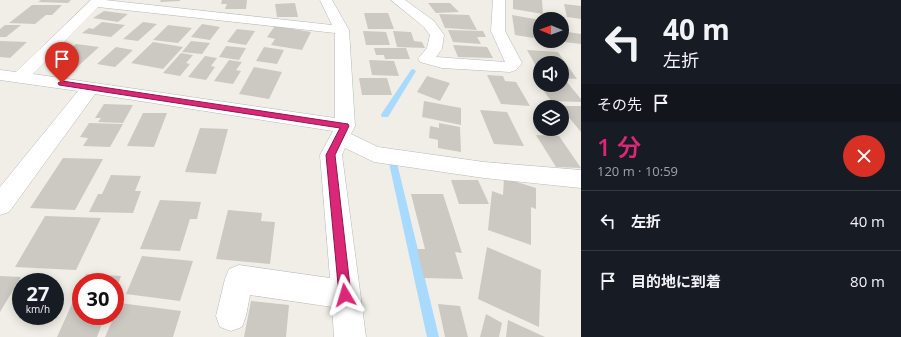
<!DOCTYPE html>
<html lang="ja">
<meta charset="utf-8">
<style>
:root{--surface:#171b24;--page:#242831;--text:#f1f3f6;--muted:#9ea1a6;--line:#363941;--accent:#db2777}
body{margin:0;font-family:"Open Sans","Noto Sans JP",sans-serif;background:var(--page);color:var(--text);height:100vh;display:flex;flex-direction:column;font-size:15px;white-space:nowrap}
*{box-sizing:border-box;margin:0}
p{font-size:13px;color:var(--muted)}
.icon{flex:none;width:22px;height:22px;fill:none;stroke:currentColor;stroke-width:2;stroke-linecap:round;stroke-linejoin:round}
.map{position:relative;flex:1;overflow:hidden}
.drawer{display:flex;flex-direction:column;background:var(--surface);width:320px}
.drawer>*{flex:none}
.banner{background:#171b24;color:var(--text);overflow:hidden}
.needle{width:26px;rotate:271deg}
.tools{position:absolute;left:533px;top:12px;display:grid;gap:8px}
.tools a{display:grid;place-items:center;width:36px;height:36px;border-radius:50%;background:var(--surface);box-shadow:0 2px 10px #0003;font-size:20px}
.speed{position:absolute;left:12px;top:273px;display:flex;gap:8px;font-size:20px;font-weight:700;text-align:center}
.speed>*{display:grid;place-content:center;width:52px;height:52px;border-radius:50%;background:var(--surface);box-shadow:0 2px 10px #0003;line-height:1}
.speed small{font-size:10px;font-weight:400}
.speed .limit{border:6px solid #d22;background:#fff;color:#111}
.pin{position:absolute;display:grid;place-items:center;width:34px;height:34px;color:#fff;margin:-41px -17px;border-radius:50% 50% 50% 0;rotate:-45deg;box-shadow:0 0 4px #0007}
.pin .icon{rotate:45deg}
.me{position:absolute;width:44px;margin:-22px;rotate:353deg;stroke-linejoin:round;filter:drop-shadow(0 0 3px #0008)}
.turn{display:flex;align-items:center;gap:14px;height:84px;padding:0 16px;font-size:18px}
.turn .icon{width:52px;height:52px;stroke-width:2.5}
.turn b{display:block;font-size:28px;line-height:34px}
.then{display:flex;align-items:center;height:38px;padding:0 16px;background:#0003;gap:8px;font-size:15px}
.round{display:grid;place-items:center;flex:none;width:42px;height:42px;border-radius:21px;background:var(--page)}
.summary{display:flex;align-items:center;justify-content:space-between;height:68px;padding:0 16px}
h1{font-size:24px;font-weight:600;line-height:30px;color:var(--accent)}
ul{padding:0;list-style:none}
li{display:flex;align-items:center;gap:12px;height:60px;padding:0 16px;border-top:1px solid var(--line)}
li div{flex:1}
li b{display:block;font-size:15px}
li em{font-style:normal}
main{display:flex;flex:1;min-height:0}
.map>svg:first-child{display:block}
.lines{fill:none;stroke-linecap:round;stroke-linejoin:round}
.stream{fill:#a8d9ff;fill-rule:evenodd}
.building{fill:#ccc9c3}
.street-casing{stroke:#b7b9bd;stroke-width:1}
.street{fill:#fff;fill-rule:evenodd}
.route{fill:#db2777;stroke:#8e194d}
</style>
<main>
<div class="map">
<svg width="581" height="337" viewBox="0 0 581 337">
<rect width="100%" height="100%" fill="#f0eee6"/>
<g class="lines">
<path class="stream" d="M413 69 416 71 388 117H382L381 115 382 113 411 70Z
M393 160 397 163 439 337H427L389 163Z"/>
</g>
<path class="building" d="M41 0H71L68 3 38 2Z
M161 0H180V1L160 2Z
M222 0H247L246 9H225L227 4H221Z
M513 0H542L543 14 513 9Z
M295 3 298 17H277L275 4Z
M428 3H450L459 12 436 13Z
M564 4 581 6V19L567 17Z
M32 5H62L52 15H46L35 24 9 23Z
M104 11 128 14 118 22 93 18Z
M364 13H388L394 29H368Z
M439 14 469 15 477 30 445 28Z
M512 15 540 20V39L515 35Z
M102 22 125 25 111 37 82 33 89 28 93 29Z
M143 22 157 24 138 41 123 39Z
M202 24 220 27 210 40 191 37Z
M5 25H21L6 37H0V29Z
M168 25 192 28 178 43 153 40Z
M275 26 311 32 302 50 271 45 275 39 267 37Z
M237 29 255 31 246 45 227 42Z
M448 30 483 31 486 37H477L481 44 453 42Z
M363 31 386 32 390 45H366Z
M393 31 411 32 414 41 422 42 425 48 397 47Z
M562 31 581 34V44L564 42 562 38Z
M0 41 27 42 10 58 0 57Z
M191 41 210 43 202 54 182 52Z
M153 42 183 47 163 69 131 63Z
M76 44 99 47 75 69 51 65Z
M453 45 487 47 493 58 458 57Z
M226 46 246 48 239 60 219 57Z
M116 47 133 50 115 67 97 64Z
M264 47 284 50 277 64 256 61Z
M374 48H406L410 59H385L384 55H376Z
M527 50 558 52 577 79 562 78V63H540V73Z
M181 53 193 55 186 63 190 64 180 76 163 73Z
M205 56 217 58 211 66 215 67 206 80 188 77Z
M229 60 242 62 236 70 241 71 233 84 214 81Z
M369 60 394 61 399 76 372 75Z
M254 67 282 72 269 99 239 94Z
M487 75 503 76 505 81 516 82 530 106 501 104Z
M427 76 450 83 440 101 417 92Z
M359 78H387L392 95H362Z
M536 80H540V85H562V81H566L581 99V102L551 101Z
M424 101 461 108V125L422 117Z
M104 104 133 105 123 123 98 122 101 118H95Z
M562 106H581V132L562 109Z
M480 110 507 112 524 146 494 144Z
M143 113H167L154 147 127 146Z
M89 123 123 124 110 147 83 146 88 138 80 137Z
M439 123 460 127 461 152 438 148V140L429 138 430 126 439 128Z
M200 128 228 129 216 174 185 172Z
M536 135 559 136 581 168 556 167Z
M63 158 103 159 75 210 30 208Z
M111 175 141 176 135 191H141L133 213 89 212 98 194H102Z
M504 178 536 188V209L531 207V245L488 230 492 191 503 195Z
M451 180H478L489 204H459Z
M411 194H443L462 253 455 252 463 279 424 278 417 249H425Z
M160 200 201 202 197 219H190L180 251 140 249Z
M228 210 262 213 261 221 275 222 270 264 216 259Z
M45 216 101 218 76 270 15 267Z
M487 247 541 270 539 327 478 299Z
M142 256 193 261 180 301 126 294Z
M86 274 121 276 115 292V282H82Z
M0 276 21 277 0 312Z
M81 284V316H105L97 337H57Z
M251 301 289 305 286 337H244Z
M120 303 181 311 173 337H105Z
M438 304 460 306 468 337H445Z
M486 314 502 323 499 337H480Z
M508 320 545 337H506Z"/>
<g class="lines">
<g class="street-casing">
<path id="street" d="M91 0H105L332 25 320 0H332L349 30 355 126 351 134 378 147 484 162 581 170V188L484 178 374 162 345 148 342 155 366 337H334L332 307 250 295 246 316 242 327 231 331 220 327 216 316 225 279 229 269 239 265 330 278 320 155 333 131 95 94 9 212 0 215V187L78 91 0 80V70L16 72ZM98 7 335 33V118L33 74Z
M391 0H405L434 21 444 35 442 49 436 57 505 62 491 31 493 0H505V31L522 63 516 70 510 72 442 68 420 62 418 59 427 48 430 35 424 27Z"/>
</g>
<use href="#street" class="street"/>
</g>
<path class="route" d="M62 81 348 124 349 126 335 155 351 295 349 299 345 301 341 299 339 295 326 155 340 128 59 85 58 83Z"/>
</svg>
<div class="tools">
<a><svg class="needle" viewBox="-14 -14 28 28"><path d="M0-13l5 13h-10z" fill="#e53935"/><path d="M0 13l5-13h-10z" fill="#9ea1a6"/></svg></a>
<a><svg class="icon" aria-label="sound" viewBox="0 0 24 24"><path d="M4 9h4l5-4v14l-5-4H4zM17 9q2 3 0 6"/></svg></a>
<a><svg class="icon" aria-label="layers" viewBox="0 0 24 24"><path d="M12 4l9 5-9 5-9-5zM3 14l9 5 9-5"/></svg></a>
</div>
<div class="speed"><div>27<small>km/h</small></div><div class="limit">30</div></div>
<div class="pin" style="left:62px;top:83px;background:#d93025"><svg class="icon" aria-label="arrive" viewBox="0 0 24 24"><path d="M6 21V4h12l-3 4 3 4H6"/></svg></div>
<svg class="me" style="left:345px;top:295px" viewBox="-20 -20 40 40"><path d="M0-17L14 15 0 8-14 15z" fill="#db2777" stroke="#fff" stroke-width="4"/></svg>
</div>
<section class="drawer">
<div class="banner">
<div class="turn"><svg class="icon" aria-label="left" viewBox="0 0 24 24"><path d="M17 20v-9H6M10 6l-5 5 5 5"/></svg><div><b>40 m</b>左折</div></div>
<div class="then">その先<svg class="icon" aria-label="arrive" viewBox="0 0 24 24"><path d="M6 21V4h12l-3 4 3 4H6"/></svg></div>
</div>
<div class="summary"><div><h1>1 分</h1><p>120 m · 10:59</p></div><a class="round" style="background:#d93025;color:#fff"><svg class="icon" aria-label="close" viewBox="0 0 24 24"><path d="M6 6l12 12M18 6L6 18"/></svg></a></div>
<ul>
<li><svg class="icon" aria-label="left" viewBox="0 0 24 24"><path d="M17 20v-9H6M10 6l-5 5 5 5"/></svg><div><b>左折</b></div><em>40 m</em></li>
<li><svg class="icon" aria-label="arrive" viewBox="0 0 24 24"><path d="M6 21V4h12l-3 4 3 4H6"/></svg><div><b>目的地に到着</b></div><em>80 m</em></li>
</ul>
</section>
</main>
